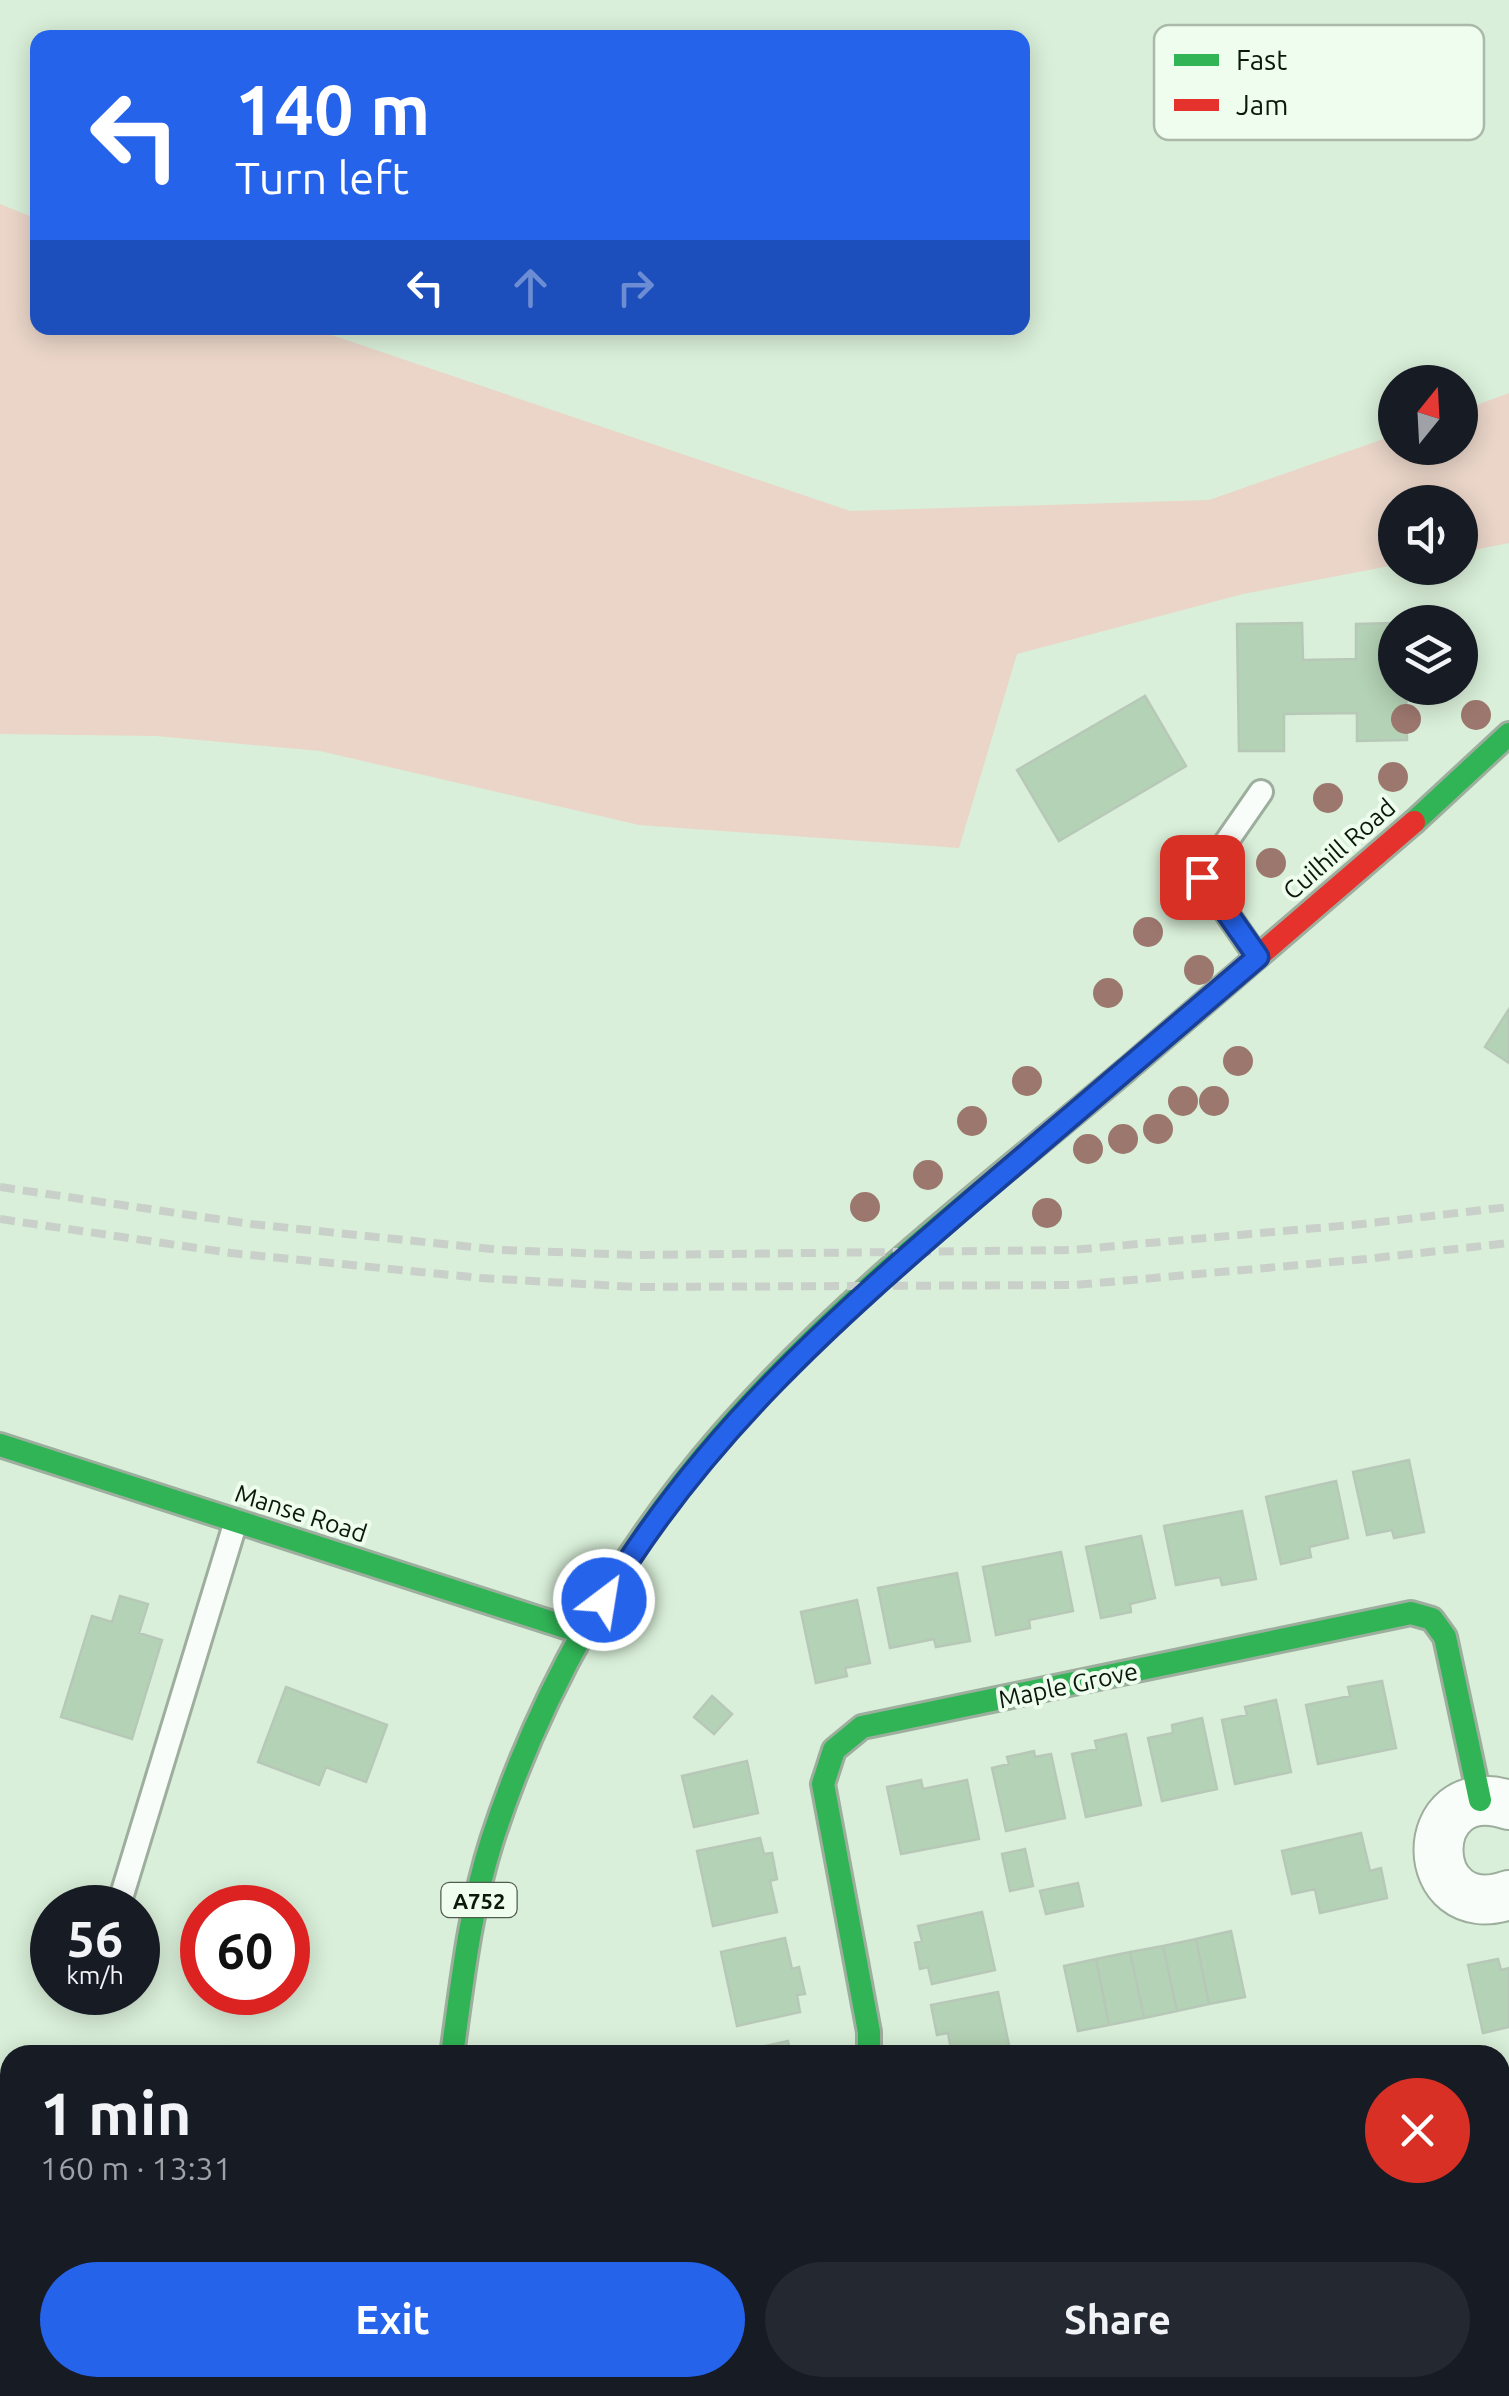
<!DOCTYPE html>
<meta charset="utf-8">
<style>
:root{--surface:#171b24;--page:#242831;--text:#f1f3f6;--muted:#9ea1a6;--accent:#2563eb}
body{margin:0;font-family:Ubuntu,sans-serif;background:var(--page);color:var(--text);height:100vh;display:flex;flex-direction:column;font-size:38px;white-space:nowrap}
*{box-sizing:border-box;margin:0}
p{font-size:32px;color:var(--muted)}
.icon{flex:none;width:55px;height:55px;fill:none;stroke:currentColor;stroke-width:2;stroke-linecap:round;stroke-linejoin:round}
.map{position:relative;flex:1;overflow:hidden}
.panel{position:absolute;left:0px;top:2045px;width:1510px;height:352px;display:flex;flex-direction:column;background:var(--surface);border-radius:30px 30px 0 0;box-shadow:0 5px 25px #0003}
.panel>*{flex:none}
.guide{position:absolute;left:30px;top:30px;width:1000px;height:305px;border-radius:20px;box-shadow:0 5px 25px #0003;background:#2563eb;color:#fff;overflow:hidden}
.needle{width:65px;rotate:18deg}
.controls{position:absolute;left:1378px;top:365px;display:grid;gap:20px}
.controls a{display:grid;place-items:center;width:100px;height:100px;border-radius:50%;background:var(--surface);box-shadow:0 5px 25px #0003;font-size:50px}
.speed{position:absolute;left:30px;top:1885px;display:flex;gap:20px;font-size:50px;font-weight:700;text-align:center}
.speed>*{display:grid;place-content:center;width:130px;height:130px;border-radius:50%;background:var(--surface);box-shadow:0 5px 25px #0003;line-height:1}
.speed small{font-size:25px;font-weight:400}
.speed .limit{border:15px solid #d22;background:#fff;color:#111}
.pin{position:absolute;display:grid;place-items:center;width:85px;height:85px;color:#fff;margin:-42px;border-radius:20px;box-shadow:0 5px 15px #0006}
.me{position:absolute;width:110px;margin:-55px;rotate:31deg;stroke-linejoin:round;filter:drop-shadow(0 0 8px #0008)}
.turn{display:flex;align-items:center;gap:35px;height:210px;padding:0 40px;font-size:45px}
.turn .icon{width:130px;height:130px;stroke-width:2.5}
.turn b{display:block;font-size:70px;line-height:85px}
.lanes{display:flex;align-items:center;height:95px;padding:0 40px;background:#0003;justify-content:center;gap:50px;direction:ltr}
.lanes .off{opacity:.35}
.round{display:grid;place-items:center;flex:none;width:105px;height:105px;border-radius:52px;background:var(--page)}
.head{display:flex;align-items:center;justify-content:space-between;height:170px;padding:0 40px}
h1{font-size:60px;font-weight:600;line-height:75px}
.cta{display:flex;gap:20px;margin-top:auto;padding:20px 40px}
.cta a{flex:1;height:115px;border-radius:60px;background:var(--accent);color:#fff;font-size:40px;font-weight:600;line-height:115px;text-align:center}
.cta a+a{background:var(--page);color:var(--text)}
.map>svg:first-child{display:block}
.green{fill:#ead5c8}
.building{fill:#b4d2b5;stroke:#b8c8b8;stroke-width:2.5}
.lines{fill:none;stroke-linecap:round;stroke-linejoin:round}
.lane-casing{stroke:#9eae9e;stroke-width:28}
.street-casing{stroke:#9eae9e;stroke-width:52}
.fast-casing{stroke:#9eae9e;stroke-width:28}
.jam-casing{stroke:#9eae9e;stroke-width:28}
.lane{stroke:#f9fdf9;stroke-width:22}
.street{stroke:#f9fdf9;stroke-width:48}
.fast{stroke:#30b455;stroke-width:22}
.jam{stroke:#e5322d;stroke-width:22}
.rail{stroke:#c9d0c9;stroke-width:8;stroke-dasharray:15 8;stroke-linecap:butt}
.tree{fill:#9c776e}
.route-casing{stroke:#184099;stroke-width:25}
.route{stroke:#2563eb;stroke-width:18}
.labels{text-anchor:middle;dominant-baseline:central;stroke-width:8;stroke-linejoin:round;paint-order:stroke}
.shield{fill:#eefdee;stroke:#4f5d4f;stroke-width:2.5}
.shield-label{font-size:22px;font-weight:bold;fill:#0b190b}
.street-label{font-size:25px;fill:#0b190b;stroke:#eefdee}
.key{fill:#eefdee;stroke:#aab9aa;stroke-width:2.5}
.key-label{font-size:28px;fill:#0b190b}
</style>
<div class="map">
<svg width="1509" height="2396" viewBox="0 0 1509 2396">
<rect width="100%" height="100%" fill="#d9efd9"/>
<path class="green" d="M0 204 37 219 38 328H311L850 511 1209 500 1395 435V448H1460V411L1509 393V543L1460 553V502H1395V565L1243 594 1017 654 959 848 639 825 320 751 156 736 0 734Z"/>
<path class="building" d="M1302 623 1303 660 1356 659V624L1395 623V688H1406L1407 740 1357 741V713L1284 714V751H1239L1237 624Z
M1145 696 1186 766 1059 841 1017 770Z
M1509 1009V1063L1485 1047Z
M1409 1460 1424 1532 1394 1538 1392 1530 1367 1535 1353 1472Z
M1336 1481 1348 1538 1309 1547 1311 1557 1281 1564 1266 1497Z
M1242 1511 1256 1579 1222 1585 1220 1577 1176 1585 1164 1526Z
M1141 1536 1155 1598 1130 1604 1131 1612 1101 1618 1086 1547Z
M1061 1552 1073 1611 1029 1620 1030 1628 996 1635 983 1567Z
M957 1573 970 1641 936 1647 934 1639 890 1648 878 1588Z
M120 1596 148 1604 139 1633 162 1640 132 1739 61 1717 92 1616 112 1622Z
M857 1600 870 1663 845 1668 847 1676 816 1683 801 1612Z
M1382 1681 1396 1748 1318 1764 1306 1705 1350 1696 1348 1687Z
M286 1687 387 1725 366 1782 326 1767 319 1785 258 1762Z
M712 1696 732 1714 714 1734 694 1717Z
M1276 1700 1291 1772 1235 1784 1222 1720 1247 1715 1245 1707Z
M1202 1718 1217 1789 1162 1801 1148 1738 1173 1733 1172 1725Z
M1126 1734 1141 1805 1086 1817 1072 1754 1097 1749 1095 1741Z
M1034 1751 1035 1757 1051 1754 1065 1818 1006 1831 992 1768 1009 1764 1007 1757Z
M747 1761 758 1813 694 1827 682 1776Z
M921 1780 923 1789 967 1780 979 1839 901 1854 887 1787Z
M1361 1833 1370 1871 1381 1868 1387 1898 1320 1913 1315 1889 1292 1894 1282 1851Z
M760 1838 764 1854 772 1853 777 1879 770 1881 777 1912 713 1926 697 1851Z
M1025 1849 1033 1886 1010 1891 1002 1854Z
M1078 1883 1083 1906 1046 1914 1040 1891Z
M982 1912 995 1970 932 1984 928 1967 920 1969 915 1943 922 1941 918 1926Z
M1231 1931 1245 1997 1209 2004 1196 1939Z
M785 1938 792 1969 799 1967 805 1994 797 1995 800 2012 737 2026 721 1952Z
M1196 1939 1209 2004 1177 2011 1163 1946Z
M1163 1946 1177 2011 1144 2018 1130 1952Z
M1130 1952 1144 2018 1109 2025 1096 1959Z
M1096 1959 1109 2025 1078 2031 1064 1966Z
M1498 1959 1501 1970 1509 1968V2027L1483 2033 1468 1965Z
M998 1992 1011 2055H952L948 2033 937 2035 931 2005Z
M788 2041 791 2055H724Z
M1509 2370V2396H1487L1485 2388H1500V2372Z
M771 2388H837L839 2396H773Z
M1224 2388H1289V2391L1225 2396Z
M1372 2388H1437L1438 2396H1372Z"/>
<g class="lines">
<g class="lane-casing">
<path id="lane" d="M1257 957 1202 877 1261 792
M118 1908 236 1521
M614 2388V2396
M227 2396 231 2388"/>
</g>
<g class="street-casing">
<path id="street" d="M1509 1805C1414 1774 1416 1927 1509 1895
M1500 2213 1509 2250
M1500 2302 1509 2299"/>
</g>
<g class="fast-casing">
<path id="fast" d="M1414 822 1509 734
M0 1445 584 1633
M452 2055C462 1983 470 1909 492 1840 540 1692 620 1552 722 1435 840 1299 988 1187 1125 1071
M869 2055V2032L823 1784 834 1750 862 1727 1411 1613 1432 1619 1445 1637 1480 1800
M478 2388 480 2396"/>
</g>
<g class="jam-casing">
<path id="jam" d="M1125 1071 1414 822"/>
</g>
<use href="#lane" class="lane"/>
<use href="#street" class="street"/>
<use href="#fast" class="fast"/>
<use href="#jam" class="jam"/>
<path class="rail" d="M0 1187 251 1224 501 1250 635 1255 1071 1250 1362 1224 1509 1207
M0 1219 231 1253 481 1278 635 1287 1075 1285 1366 1259 1509 1243"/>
</g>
<g class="tree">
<circle cx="1476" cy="715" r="15"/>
<circle cx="1406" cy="719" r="15"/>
<circle cx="1393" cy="777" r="15"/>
<circle cx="1328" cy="798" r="15"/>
<circle cx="1271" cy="863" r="15"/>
<circle cx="1148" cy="932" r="15"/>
<circle cx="1199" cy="970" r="15"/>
<circle cx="1108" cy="993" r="15"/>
<circle cx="1238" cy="1061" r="15"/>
<circle cx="1027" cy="1081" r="15"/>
<circle cx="1183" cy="1101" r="15"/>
<circle cx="1214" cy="1101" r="15"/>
<circle cx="972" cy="1121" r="15"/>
<circle cx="1158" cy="1129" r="15"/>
<circle cx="1123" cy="1139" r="15"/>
<circle cx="1088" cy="1149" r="15"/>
<circle cx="928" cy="1175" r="15"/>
<circle cx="865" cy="1207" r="15"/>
<circle cx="1047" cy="1213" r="15"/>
</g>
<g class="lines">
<g class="route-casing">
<path id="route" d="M604 1600C700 1438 833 1320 974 1199 1068 1118 1163 1038 1258 957L1202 877"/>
</g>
<use href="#route" class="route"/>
</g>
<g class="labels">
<rect class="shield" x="441.5" y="1883" width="75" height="34" rx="8"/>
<g class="shield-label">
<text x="479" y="1900">A752</text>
</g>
<g class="street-label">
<text transform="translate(1339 849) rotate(-41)">Cuilhill Road</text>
<text transform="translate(301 1513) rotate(18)">Manse Road</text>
<text transform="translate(1068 1685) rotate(-12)">Maple Grove</text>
</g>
</g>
<rect x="1154" y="25" width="330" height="115" rx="15" class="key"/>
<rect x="1174" y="54" width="45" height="12" fill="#30b455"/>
<rect x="1174" y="99" width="45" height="12" fill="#e5322d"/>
<g class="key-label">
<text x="1236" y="70">Fast</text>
<text x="1236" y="115">Jam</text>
</g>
</svg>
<div class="controls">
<a><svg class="needle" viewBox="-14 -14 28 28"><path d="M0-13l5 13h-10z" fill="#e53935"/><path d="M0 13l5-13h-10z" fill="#9ea1a6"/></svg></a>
<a><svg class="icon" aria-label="sound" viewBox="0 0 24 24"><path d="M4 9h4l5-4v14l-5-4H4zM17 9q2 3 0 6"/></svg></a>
<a><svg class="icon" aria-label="layers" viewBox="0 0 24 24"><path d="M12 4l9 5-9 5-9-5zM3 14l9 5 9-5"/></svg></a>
</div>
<div class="speed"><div>56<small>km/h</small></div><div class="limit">60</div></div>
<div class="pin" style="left:1202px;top:877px;background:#d93025"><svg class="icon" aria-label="arrive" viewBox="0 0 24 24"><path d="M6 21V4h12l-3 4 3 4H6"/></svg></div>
<svg class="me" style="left:604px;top:1600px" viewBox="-20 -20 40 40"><circle r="17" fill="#2563eb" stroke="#fff" stroke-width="3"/><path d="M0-11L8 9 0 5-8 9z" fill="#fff"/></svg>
<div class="guide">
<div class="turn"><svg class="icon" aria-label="left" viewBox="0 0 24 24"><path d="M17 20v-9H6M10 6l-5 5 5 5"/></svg><div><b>140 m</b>Turn left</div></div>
<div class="lanes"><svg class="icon" aria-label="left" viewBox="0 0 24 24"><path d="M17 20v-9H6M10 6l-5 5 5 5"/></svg><svg class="icon off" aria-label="ahead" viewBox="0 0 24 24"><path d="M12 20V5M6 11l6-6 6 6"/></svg><svg class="icon off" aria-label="right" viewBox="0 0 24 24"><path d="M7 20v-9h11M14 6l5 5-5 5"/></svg></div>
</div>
<section class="panel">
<div class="head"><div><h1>1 min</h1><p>160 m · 13:31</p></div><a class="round" style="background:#d93025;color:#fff"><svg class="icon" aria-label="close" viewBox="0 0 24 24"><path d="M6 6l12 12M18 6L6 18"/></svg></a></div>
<div class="cta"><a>Exit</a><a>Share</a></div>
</section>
</div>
